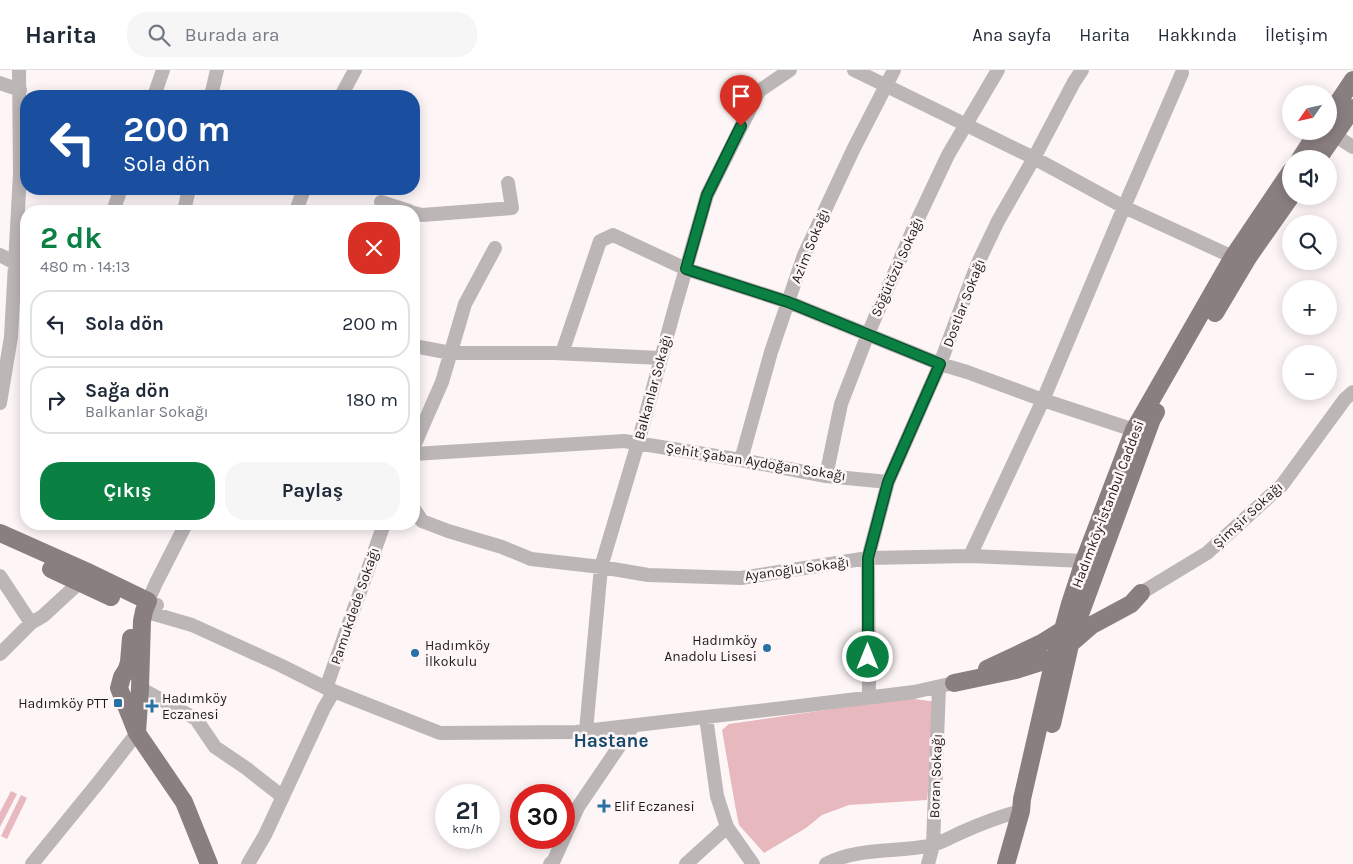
<!DOCTYPE html>
<html lang="tr">
<meta charset="utf-8">
<style>
:root{--surface:#fff;--page:#f6f6f7;--text:#1f2937;--muted:#747a83;--line:#e0e1e3;--accent:#0b8043}
body{margin:0;font-family:Karla,sans-serif;background:var(--page);color:var(--text);height:100vh;display:flex;flex-direction:column;font-size:19px;white-space:nowrap}
*{box-sizing:border-box;margin:0}
p{font-size:16px;color:var(--muted)}
.icon{flex:none;width:28px;height:28px;fill:none;stroke:currentColor;stroke-width:2;stroke-linecap:round;stroke-linejoin:round}
.map{position:relative;flex:1;overflow:hidden}
.drawer{position:absolute;left:20px;top:135px;width:400px;height:325px;display:flex;flex-direction:column;background:var(--surface);border-radius:20px;box-shadow:0 2px 12px #0003}
.drawer>*{flex:none}
.guide{position:absolute;left:20px;top:20px;width:400px;height:105px;border-radius:20px;box-shadow:0 2px 12px #0003;background:#1a4fa0;color:#fff;overflow:hidden}
.needle{width:32px;rotate:236deg}
.fabs{position:absolute;left:1282px;top:15px;display:grid;gap:10px}
.fabs a{display:grid;place-items:center;width:55px;height:55px;border-radius:50%;background:var(--surface);box-shadow:0 2px 12px #0003;font-size:25px}
.speed{position:absolute;left:435px;top:714px;display:flex;gap:10px;font-size:25px;font-weight:700;text-align:center}
.speed>*{display:grid;place-content:center;width:65px;height:65px;border-radius:50%;background:var(--surface);box-shadow:0 2px 12px #0003;line-height:1}
.speed small{font-size:12px;font-weight:400}
.speed .limit{border:8px solid #d22;background:#fff;color:#111}
.pin{position:absolute;display:grid;place-items:center;width:42px;height:42px;color:#fff;margin:-51px -21px;border-radius:50% 50% 50% 0;rotate:-45deg;box-shadow:0 0 5px #0007}
.pin .icon{rotate:45deg}
.me{position:absolute;width:55px;margin:-28px;rotate:0deg;stroke-linejoin:round;filter:drop-shadow(0 0 4px #0008)}
.turn{display:flex;align-items:center;gap:18px;height:105px;padding:0 20px;font-size:22px}
.turn .icon{width:65px;height:65px;stroke-width:2.5}
.turn b{display:block;font-size:35px;line-height:42px}
.round{display:grid;place-items:center;flex:none;width:52px;height:52px;border-radius:20px;background:var(--page)}
.head{display:flex;align-items:center;justify-content:space-between;height:85px;padding:0 20px}
h1{font-size:30px;font-weight:700;line-height:38px;color:var(--accent)}
.action{display:flex;gap:10px;margin-top:auto;padding:10px 20px}
.action a{flex:1;height:58px;border-radius:20px;background:var(--accent);color:#fff;font-size:20px;font-weight:700;line-height:58px;text-align:center}
.action a+a{background:var(--page);color:var(--text)}
ul{padding:0;list-style:none}
li{display:flex;align-items:center;gap:15px;height:68px;margin:0 10px 8px;padding:0 10px;border:2px solid var(--line);border-radius:20px}
li div{flex:1}
li b{display:block;font-size:19px}
li em{font-style:normal}
header{display:flex;align-items:center;gap:30px;box-sizing:border-box;height:70px;padding:0 25px;background:var(--surface);border-bottom:1px solid var(--line)}
header strong{font-size:24px}
nav{display:flex;gap:28px;margin-inline-start:auto;font-size:18px}
.search{width:350px;height:45px;background:var(--page);display:flex;align-items:center;gap:12px;box-sizing:border-box;padding:0 18px;border-radius:20px;color:var(--muted);font-size:19px}
.map>svg:first-child{display:block}
.green{fill:#e7b8be}
.lines{fill:none;stroke-linecap:round;stroke-linejoin:round}
.minor{stroke:#bcb6b7;stroke-width:14}
.major{stroke:#8a7f80;stroke-width:18}
.route-casing{stroke:#07532c;stroke-width:12}
.route{stroke:#0b8043;stroke-width:9}
.poi-dot{fill:#2771a4;stroke:#fef6f6;stroke-width:2}
.labels{text-anchor:middle;dominant-baseline:central;stroke-width:5;stroke-linejoin:round;paint-order:stroke}
.street-label{font-size:14px;fill:#211c1c;stroke:#fef6f6}
.poi-label{font-size:14px;fill:#211c1c;stroke:#fef6f6;text-anchor:start}
.district-label{font-size:19px;font-weight:bold;fill:#15486b;stroke:#fef6f6}
</style>
<header>
<strong>Harita</strong>
<div class="search"><svg class="icon" aria-label="search" viewBox="0 0 24 24"><circle cx="10" cy="10" r="6"/><path d="M15 15l6 6"/></svg>Burada ara</div>
<nav><a>Ana sayfa</a><a>Harita</a><a>Hakkında</a><a>İletişim</a></nav>
</header>
<div class="map">
<svg width="1353" height="794" viewBox="0 0 1353 794">
<rect width="100%" height="100%" fill="#fef6f6"/>
<path class="green" d="M907 628 937 632 927 730 849 735 822 745 806 758 764 783 739 755 735 735 722 660 729 654Z
M11 721 17 724 0 757V742Z
M21 725 27 728 7 769 1 766Z"/>
<g class="lines">
<path class="minor" d="M854 0 1034 88 1124 137 1233 187
M0 13 20 20
M154 26 163 0
M211 26 217 0
M341 26 355 0
M1334 65 1353 77
M381 132 409 141
M113 141 121 119
M184 141 189 119
M296 141 304 119
M414 143 422 145 512 138 508 113
M0 185 15 193
M414 276 451 283H554L661 288
M562 283 600 171 613 165 686 199 788 232 940 294 967 302 1043 330 1134 360
M0 333 11 267 20 103 19 0
M414 376 442 312 465 234 495 178
M414 384 624 371 741 390 826 406 888 412
M741 390 771 282 804 185 853 80 894 0
M826 406 841 334 868 264 915 155 948 85 998 0
M414 439 422 451 448 461 502 477 531 489 601 497 648 505 741 508 868 488 970 486 1084 491
M970 486 1043 330 1124 137 1182 3
M0 506 31 553
M1141 523 1207 483 1282 415 1345 329 1353 322
M157 535 148 531 156 513 186 454
M144 541 192 555 280 595 326 618 440 663 576 662 792 637 914 622 954 613
M0 584 31 553 43 546 80 512
M140 618 196 649 215 677 246 698 283 727
M326 618 384 454
M869 627 868 488 888 412 940 294 977 195 998 151 1034 88 1074 12 1082 0
M706 647 717 726 727 757 753 794
M586 661 601 497 638 373 675 237 707 125 759 21 790 0
M32 794 98 713 137 663
M248 794 265 765 324 638 334 621
M550 794 554 790 578 737 633 656
M686 794 727 757
M826 794C858 777 898 783 932 775 941 773 951 767 960 763 980 754 1000 746 1021 741
M928 794 933 775 939 617"/>
<path class="major" d="M1329 46 1353 10
M1300 89 1318 61
M1318 89 1353 38
M1215 243 1249 186 1291 126
M0 463 90 503 148 531 144 541 142 551 140 618 137 663
M51 499 111 527
M131 568 129 592 127 599 122 607 119 618 137 663 184 732 209 794
M987 599 1042 573 1066 558
M954 613 1016 600 1054 588 1092 555 1131 534 1141 523
M1052 654 1070 575 1078 550 1152 349 1156 342
M1006 794 1021 741 1022 729 1050 607 1070 534 1084 491 1134 360 1233 187 1291 101"/>
</g>
<g class="lines">
<g class="route-casing">
<path id="route" d="M741 56 707 125 686 199 788 232 940 294 888 412 868 488V587"/>
</g>
<use href="#route" class="route"/>
</g>
<g class="poi-dot">
<circle cx="767" cy="578" r="5"/>
<circle cx="415" cy="583" r="5"/>
<rect x="113" y="628" width="10" height="10" rx="2.5"/>
<path d="M149.5 628.5h5v5h5v5h-5v5h-5v-5h-5v-5h5z"/>
<path d="M601.5 728.5h5v5h5v5h-5v5h-5v-5h-5v-5h5z"/>
</g>
<g class="labels">
<g class="street-label">
<text transform="translate(810 176) rotate(-68)">Azim Sokağı</text>
<text transform="translate(897 197) rotate(-66)">Söğütözü Sokağı</text>
<text transform="translate(964 233) rotate(-69)">Dostlar Sokağı</text>
<text transform="translate(653 317) rotate(-75)">Balkanlar Sokağı</text>
<text transform="translate(756 392) rotate(9)">Şehit Şaban Aydoğan Sokağı</text>
<text transform="translate(1108 434) rotate(-69)">Hadımköy-İstanbul Caddesi</text>
<text transform="translate(1248 445) rotate(-43)">Şimşir Sokağı</text>
<text transform="translate(797 499) rotate(-8)">Ayanoğlu Sokağı</text>
<text transform="translate(355 536) rotate(-71)">Pamukdede Sokağı</text>
<text transform="translate(936 706) rotate(-88)">Boran Sokağı</text>
</g>
<g class="poi-label">
<text x="757" y="570" text-anchor="end">Hadımköy<tspan x="757" dy="16">Anadolu Lisesi</tspan></text>
<text x="425" y="575">Hadımköy<tspan x="425" dy="16">İlkokulu</tspan></text>
<text x="162" y="628">Hadımköy<tspan x="162" dy="16">Eczanesi</tspan></text>
<text x="108" y="633" text-anchor="end">Hadımköy PTT</text>
<text x="614" y="736">Elif Eczanesi</text>
</g>
<g class="district-label">
<text x="611" y="671">Hastane</text>
</g>
</g>
</svg>
<div class="fabs">
<a><svg class="needle" viewBox="-14 -14 28 28"><path d="M0-13l5 13h-10z" fill="#e53935"/><path d="M0 13l5-13h-10z" fill="#747a83"/></svg></a>
<a><svg class="icon" aria-label="sound" viewBox="0 0 24 24"><path d="M4 9h4l5-4v14l-5-4H4zM17 9q2 3 0 6"/></svg></a>
<a><svg class="icon" aria-label="search" viewBox="0 0 24 24"><circle cx="10" cy="10" r="6"/><path d="M15 15l6 6"/></svg></a>
<a>+</a>
<a>−</a>
</div>
<div class="speed"><div>21<small>km/h</small></div><div class="limit">30</div></div>
<div class="pin" style="left:741px;top:56px;background:#d93025"><svg class="icon" aria-label="arrive" viewBox="0 0 24 24"><path d="M6 21V4h12l-3 4 3 4H6"/></svg></div>
<svg class="me" style="left:868px;top:587px" viewBox="-20 -20 40 40"><circle r="17" fill="#0b8043" stroke="#fff" stroke-width="3"/><path d="M0-11L8 9 0 5-8 9z" fill="#fff"/></svg>
<div class="guide">
<div class="turn"><svg class="icon" aria-label="left" viewBox="0 0 24 24"><path d="M17 20v-9H6M10 6l-5 5 5 5"/></svg><div><b>200 m</b>Sola dön</div></div>
</div>
<section class="drawer">
<div class="head"><div><h1>2 dk</h1><p>480 m · 14:13</p></div><a class="round" style="background:#d93025;color:#fff"><svg class="icon" aria-label="close" viewBox="0 0 24 24"><path d="M6 6l12 12M18 6L6 18"/></svg></a></div>
<ul>
<li><svg class="icon" aria-label="left" viewBox="0 0 24 24"><path d="M17 20v-9H6M10 6l-5 5 5 5"/></svg><div><b>Sola dön</b></div><em>200 m</em></li>
<li><svg class="icon" aria-label="right" viewBox="0 0 24 24"><path d="M7 20v-9h11M14 6l5 5-5 5"/></svg><div><b>Sağa dön</b><p>Balkanlar Sokağı</p></div><em>180 m</em></li>
</ul>
<div class="action"><a>Çıkış</a><a>Paylaş</a></div>
</section>
</div>
